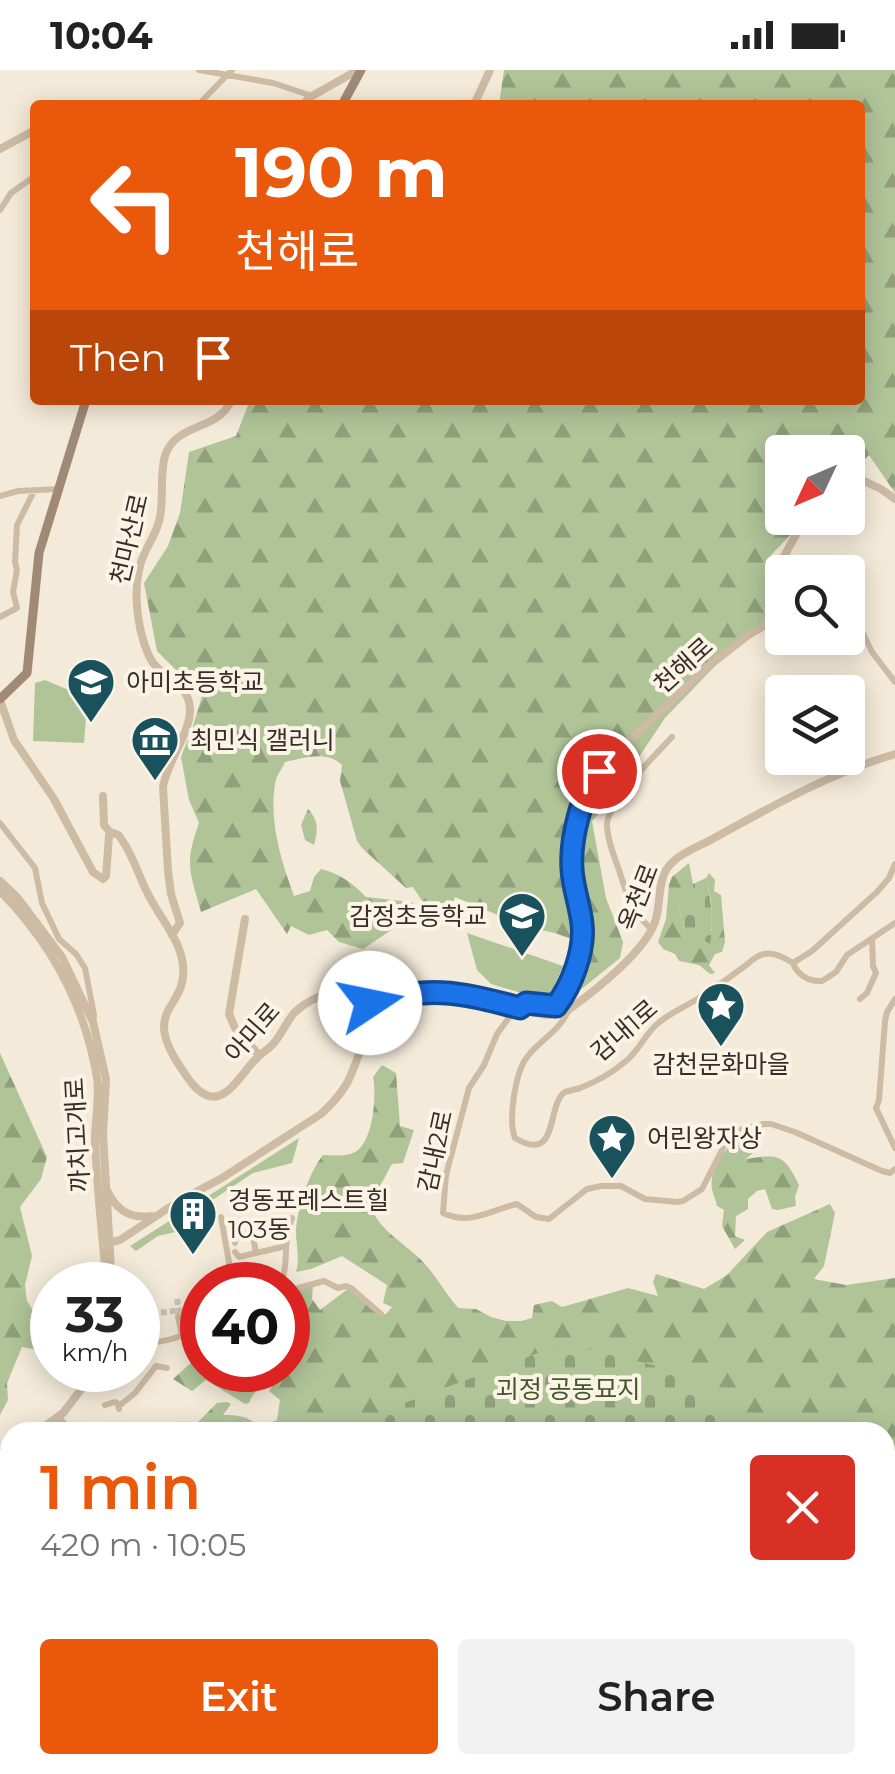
<!DOCTYPE html>
<meta charset="utf-8">
<style>
:root{--surface:#fff;--page:#f2f2f2;--text:#222;--muted:#767676;--accent:#ea580c}
body{margin:0;font-family:Montserrat,"Noto Sans KR",sans-serif;background:var(--page);color:var(--text);height:100vh;display:flex;flex-direction:column;font-size:38px;white-space:nowrap}
*{box-sizing:border-box;margin:0}
p{font-size:32px;color:var(--muted)}
.icon{flex:none;width:55px;height:55px;fill:none;stroke:currentColor;stroke-width:2;stroke-linecap:round;stroke-linejoin:round}
.map{position:relative;flex:1;overflow:hidden}
.sheet{position:absolute;left:0px;top:1352px;width:895px;height:352px;display:flex;flex-direction:column;background:var(--surface);border-radius:30px 30px 0 0;box-shadow:0 5px 25px #0003}
.sheet>*{flex:none}
.top-card{position:absolute;left:30px;top:30px;width:835px;height:305px;border-radius:10px;box-shadow:0 5px 25px #0003;background:#ea580c;color:#fff;overflow:hidden}
.needle{width:65px;rotate:226deg}
.fabs{position:absolute;left:765px;top:365px;display:grid;gap:20px}
.fabs a{display:grid;place-items:center;width:100px;height:100px;border-radius:10px;background:var(--surface);box-shadow:0 5px 25px #0003;font-size:50px}
.speed{position:absolute;left:30px;top:1192px;display:flex;gap:20px;font-size:50px;font-weight:700;text-align:center}
.speed>*{display:grid;place-content:center;width:130px;height:130px;border-radius:50%;background:var(--surface);box-shadow:0 5px 25px #0003;line-height:1}
.speed small{font-size:25px;font-weight:400}
.speed .limit{border:15px solid #d22;background:#fff;color:#111}
.pin{position:absolute;display:grid;place-items:center;width:85px;height:85px;color:#fff;margin:-42px;border:5px solid #fff;border-radius:50%;box-shadow:0 2px 10px #0007}
.me{position:absolute;width:110px;margin:-55px;rotate:79deg;stroke-linejoin:round;filter:drop-shadow(0 0 8px #0008)}
.turn{display:flex;align-items:center;gap:35px;height:210px;padding:0 40px;font-size:45px}
.turn .icon{width:130px;height:130px;stroke-width:2.5}
.turn b{display:block;font-size:70px;line-height:85px}
.then{display:flex;align-items:center;height:95px;padding:0 40px;background:#0003;gap:20px;font-size:38px}
.round{display:grid;place-items:center;flex:none;width:105px;height:105px;border-radius:10px;background:var(--page)}
.headline{display:flex;align-items:center;justify-content:space-between;height:170px;padding:0 40px}
h1{font-size:60px;font-weight:600;line-height:75px;color:var(--accent)}
.primary-button{display:flex;gap:20px;margin-top:auto;padding:20px 40px}
.primary-button a{flex:1;height:115px;border-radius:10px;background:var(--accent);color:#fff;font-size:40px;font-weight:600;line-height:115px;text-align:center}
.primary-button a+a{background:var(--page);color:var(--text)}
.status{display:flex;justify-content:space-between;align-items:center;height:70px;padding:0 50px;background:var(--surface);direction:ltr}
.status svg{height:28px;fill:currentColor}
.map>svg:first-child{display:block}
.green{fill:#b0c498}
.forest{fill:url(#forest-firs)}
.cemetery{fill:url(#cemetery-stones)}
.lines{fill:none;stroke-linecap:round;stroke-linejoin:round}
.minor-tunnel{stroke:#cec4b5;stroke-width:6;stroke-dasharray:6 3;stroke-linecap:butt}
.minor{stroke:#cdbba4;stroke-width:6}
.tertiary{stroke:#cdbba4;stroke-width:8}
.secondary{stroke:#a08a76;stroke-width:9}
.route-casing{stroke:#114b97;stroke-width:25}
.route{stroke:#1a73e8;stroke-width:18}
.labels{text-anchor:middle;dominant-baseline:central;stroke-width:8;stroke-linejoin:round;paint-order:stroke}
.street-label{font-size:25px;fill:#372e27;stroke:#fbf4e6}
.poi-label{font-size:25px;fill:#372e27;stroke:#fbf4e6;text-anchor:start}
.park-label{font-size:25px;fill:#415828;stroke:#fbf4e6}
</style>
<div class="status"><b>10:04</b><svg viewBox="0 0 49 12"><path d="M0 12V9h3v3zM5 12V6h3v6zM10 12V3h3v9zM15 12V0h3v12zM26 1h20v11H26zM47 4h2v5h-2z"/></svg></div>
<div class="map">
<svg width="895" height="1704" viewBox="0 0 895 1704">
<defs>
<pattern id="forest-firs" width="22" height="20" patternUnits="userSpaceOnUse" patternTransform="scale(2.5)"><rect width="22" height="20" fill="#b0c498"/><path d="M5 1l3.5 6h-7zM16 11l3.5 6h-7z" fill="#90a07c"/></pattern>
<pattern id="cemetery-stones" width="16" height="16" patternUnits="userSpaceOnUse" patternTransform="scale(2.5)"><rect width="16" height="16" fill="#b0c498"/><path d="M2 7V4a2 2 0 0 1 4 0v3zM10 15v-3a2 2 0 0 1 4 0v3z" fill="#90a07c"/></pattern>
</defs>
<rect width="100%" height="100%" fill="#f4ead9"/>
<path class="green" d="M45 610 85 627 87 636 84 673 33 671 35 613Z
M467 863 563 896 548 931 491 914 477 900Z
M299 1068 292 1093 253 1103 178 1153 180 1161 158 1166 136 1181 130 1176Z"/>
<path class="forest" d="M504 0H895V423L869 385 848 406V382H782V448H807L771 485 779 527 774 540 764 551 745 565 665 648 608 733 592 751 606 828 623 872 620 888 579 921 576 920 585 874 555 863 527 857 455 827 449 844 432 846 413 817 406 818 362 778 357 771 340 711 342 695C327 680 304 688 285 692 282 699 276 706 275 714 269 752 281 791 294 826L310 821 314 807 321 799C340 804 353 813 366 827L411 832 438 858 427 856 414 845 363 879 339 872 327 860 309 865 291 856 287 864 256 819 201 842C190 802 184 794 199 753L189 730 181 687 193 656 202 626 157 581 144 513 168 476 180 443 189 382 236 366 250 330H860V35H499Z
M308 739C319 751 318 760 314 775L305 770 301 755Z
M689 793 693 814V826L679 838 685 862 712 861 711 831 706 808 709 803 715 810 714 821 721 825 725 872 722 882 715 884 709 895 715 903 710 904 699 895 679 891 675 884 663 879 658 872 666 849 669 815 672 807Z
M0 983 47 1087 41 1109 20 1137 32 1186 25 1215 27 1231 36 1245 43 1276 38 1280 22 1277 7 1313 8 1330 0 1345Z
M382 995 396 1003 400 1056 414 1060 403 1093 392 1094 370 1134C377 1160 407 1174 424 1193 436 1206 446 1224 458 1238L476 1239 491 1247 506 1251H521L532 1248 534 1235 552 1231 562 1237 628 1218 658 1226 653 1212 656 1204 704 1219 727 1205 767 1162 830 1134 835 1143 824 1196 814 1209 846 1215 895 1208V1624L885 1625V1362H171L184 1351 191 1356 195 1355 217 1333 227 1332 231 1334 223 1345C238 1345 249 1346 259 1357L277 1350 280 1330 269 1321 279 1307 270 1303C264 1314 253 1322 249 1333L245 1334 206 1310 192 1321 173 1309 202 1283V1300H288V1241L297 1236 292 1220 313 1214 312 1229 320 1240 349 1218 378 1243 386 1244 392 1237 383 1233 387 1215 342 1186 311 1199 296 1202C300 1189 296 1175 296 1161 297 1139 309 1102 323 1085 334 1085 346 1087 355 1082 373 1072 377 1026 373 1007Z
M753 1058H761L757 1079 746 1089C779 1084 784 1084 799 1115L795 1127 796 1136 778 1140 772 1139 765 1119 757 1121 748 1129V1139L736 1146 735 1166 745 1170 735 1179 722 1156 724 1140 717 1136C716 1130 713 1125 712 1119 708 1095 733 1068 753 1058Z
M287 1695H491L482 1704H295Z"/>
<path class="cemetery" d="M706 808C711 830 714 851 710 874L702 869 700 863 685 862 679 838 685 826H693V814Z
M565 1273 696 1306 719 1350 693 1362H372L399 1335Z"/>
<g class="lines">
<path class="minor-tunnel" d="M177 1229 180 1244
M152 1244 180 1240"/>
<path class="minor" d="M199 0 273 13 312 26
M198 35 232 0
M0 140 11 123 35 106
M0 426 18 421 58 419
M848 533 872 582 895 612
M0 547 17 538 13 522 17 500 15 492 17 455 34 421
M0 753 35 798 42 833 59 869 76 884 85 898 94 945 93 952
M652 860C630 839 628 828 619 800 614 786 607 769 607 754 608 732 656 684 672 667
M793 893 812 881 877 822 889 808 895 794
M860 929 867 923 876 903 873 896 872 869
M895 929 887 942 885 951 879 1030 876 1038 895 1078
M516 938 497 964 484 995 469 1018 446 1105 443 1143C471 1156 490 1140 517 1134L536 1147 549 1149 587 1119 601 1116H621L645 1129 677 1132 683 1131 702 1119 725 1074 742 1059 764 1054H771L795 1062 882 1101 890 1103 895 1099
M568 941C559 963 537 971 525 990 515 1006 508 1051 515 1068 560 1095 546 1034 565 1022 567 1021 578 1019 580 1018 596 1012 613 1002 626 991 638 981 644 967 655 956 666 945 681 939 694 931 712 921 728 908 745 896 750 892 757 885 764 884 773 882 785 888 793 893 797 905 810 912 822 911L836 902 847 885 895 853
M221 1147 233 1215
M251 1156 256 1183 286 1176
M235 1173 234 1168 252 1163
M235 1182 239 1187 256 1183
M280 1215C290 1193 282 1170 292 1148
M288 1221 324 1211 338 1218 346 1216 351 1218 381 1244
M178 1246 182 1266
M138 1247 152 1244
M138 1271C161 1276 181 1266 202 1257
M113 1312 117 1314 125 1300
M105 1335 115 1332 118 1334 119 1339
M119 1336 135 1323 156 1296 167 1298
M57 1349 62 1351 71 1362
M0 1545 10 1538
M885 1646 895 1645
M844 1704 851 1695"/>
<path class="tertiary" d="M302 35 312 26 358 0
M474 35 490 0
M0 79 35 60
M848 415 860 409 881 419 895 429
M783 502 782 490 805 448
M0 630 14 670 54 729 93 802 103 809 106 806 109 766 110 762C118 765 118 763 122 770 134 787 139 808 149 826 160 848 180 869 183 895 188 939 141 937 179 995 186 1005 193 1018 204 1024 225 1037 243 1001 256 989 261 983 268 980 273 974 282 964 286 952 295 942 304 934 317 926 329 924 345 921 366 930 382 932L389 931
M103 726 104 755 110 762
M0 811 17 827 62 887 93 952 106 1009 103 1065 112 1215
M0 821C52 874 85 934 97 1008 100 1028 95 1049 95 1070 97 1118 102 1167 107 1215
M245 849 229 944 235 958 259 985
M172 865 180 853 171 824 168 801 163 717C167 691 191 663 190 638 188 611 159 608 149 586 136 557 131 511 145 482 152 468 160 456 161 440 163 422 160 403 165 386 175 352 220 361 231 330
M520 938 526 933 557 936 573 907 583 869 582 854 571 796 574 767 589 714 624 676 706 598 747 566 767 554 780 539 782 529
M108 1122C117 1141 131 1149 152 1146
M103 1174 120 1170 179 1131 222 1108 321 1044C331 1035 339 1026 346 1015 361 989 365 946 393 930 422 913 468 926 498 932 522 937 548 954 571 938 596 920 645 881 655 852 661 836 657 816 666 800 677 783 699 777 716 767 774 735 831 703 895 684
M37 1362 63 1343 96 1300
M0 1382 10 1377
M0 1621 10 1620
M101 1695V1704"/>
<path class="secondary" d="M342 35 361 0
M0 629 27 603 39 483 86 330"/>
</g>
<g class="lines">
<g class="route-casing">
<path id="route" d="M370 933 365 929C388 933 400 925 422 923 454 920 489 930 520 938L526 933 556 936C572 915 585 880 582 854 580 835 573 818 572 799 570 770 581 724 599 701"/>
</g>
<use href="#route" class="route"/>
</g>
<defs>
<g id="school-pin" transform="scale(2.5)"><path d="M0 17L-7.5 6A9.5 9.5 0 1 1 7.5 6Z" fill="#19515c" stroke="#fbf4e6"/><path d="M0-5L7-2L0 1L-7-2ZM-4 1L0 2.5L4 1V4Q0 6-4 4Z" fill="#fff"/></g>
<g id="museum-pin" transform="scale(2.5)"><path d="M0 17L-7.5 6A9.5 9.5 0 1 1 7.5 6Z" fill="#19515c" stroke="#fbf4e6"/><path d="M0-6L6-3V-2H-6V-3ZM-5-1h2V3h-2ZM-1-1h2V3h-2ZM3-1h2V3H3ZM-6 4H6V6H-6Z" fill="#fff"/></g>
<g id="sight-pin" transform="scale(2.5)"><path d="M0 17L-7.5 6A9.5 9.5 0 1 1 7.5 6Z" fill="#19515c" stroke="#fbf4e6"/><path d="M0-6L1.8-2.2L6-1.7L2.9 1.2L3.7 5.4L0 3.3L-3.7 5.4L-2.9 1.2L-6-1.7L-1.8-2.2Z" fill="#fff"/></g>
<g id="building-pin" transform="scale(2.5)"><path d="M0 17L-7.5 6A9.5 9.5 0 1 1 7.5 6Z" fill="#19515c" stroke="#fbf4e6"/><path d="M-4-6H4V6H1V3H-1V6H-4ZM-2.5-4.3h1.7v1.8h-1.7ZM.8-4.3h1.7v1.8H.8ZM-2.5-1h1.7V.8h-1.7ZM.8-1h1.7V.8H.8Z" fill="#fff"/></g>
</defs>
<g fill-rule="evenodd">
<use href="#school-pin" x="91" y="612"/>
<use href="#museum-pin" x="155" y="670"/>
<use href="#school-pin" x="522" y="846"/>
<use href="#sight-pin" x="721" y="936"/>
<use href="#sight-pin" x="612" y="1068"/>
<use href="#building-pin" x="193" y="1144"/>
</g>
<g class="labels">
<g class="street-label">
<text transform="translate(129 469) rotate(-77)">천마산로</text>
<text transform="translate(683 595) rotate(-42)">천해로</text>
<text transform="translate(638 827) rotate(-69)">옥천로</text>
<text transform="translate(624 960) rotate(-41)">감내1로</text>
<text transform="translate(252 962) rotate(-49)">아미로</text>
<text transform="translate(77 1065) rotate(-93)">까치고개로</text>
<text transform="translate(435 1081) rotate(-78)">감내2로</text>
</g>
<g class="poi-label">
<text x="126" y="612">아미초등학교</text>
<text x="190" y="670">최민식 갤러니</text>
<text x="487" y="846" text-anchor="end">감정초등학교</text>
<text x="721" y="994" text-anchor="middle">감천문화마을</text>
<text x="647" y="1068">어린왕자상</text>
<text x="228" y="1130">경동포레스트힐<tspan x="228" dy="29">103동</tspan></text>
</g>
<g class="park-label">
<text x="568" y="1319">괴정 공동묘지</text>
</g>
</g>
</svg>
<div class="fabs">
<a><svg class="needle" viewBox="-14 -14 28 28"><path d="M0-13l5 13h-10z" fill="#e53935"/><path d="M0 13l5-13h-10z" fill="#767676"/></svg></a>
<a><svg class="icon" aria-label="search" viewBox="0 0 24 24"><circle cx="10" cy="10" r="6"/><path d="M15 15l6 6"/></svg></a>
<a><svg class="icon" aria-label="layers" viewBox="0 0 24 24"><path d="M12 4l9 5-9 5-9-5zM3 14l9 5 9-5"/></svg></a>
</div>
<div class="speed"><div>33<small>km/h</small></div><div class="limit">40</div></div>
<div class="pin" style="left:599px;top:701px;background:#d93025"><svg class="icon" aria-label="arrive" viewBox="0 0 24 24"><path d="M6 21V4h12l-3 4 3 4H6"/></svg></div>
<svg class="me" style="left:370px;top:933px" viewBox="-20 -20 40 40"><circle r="19" fill="#fff"/><path d="M0-13L10 11 0 6-10 11z" fill="#1a73e8"/></svg>
<div class="top-card">
<div class="turn"><svg class="icon" aria-label="left" viewBox="0 0 24 24"><path d="M17 20v-9H6M10 6l-5 5 5 5"/></svg><div><b>190 m</b>천해로</div></div>
<div class="then">Then<svg class="icon" aria-label="arrive" viewBox="0 0 24 24"><path d="M6 21V4h12l-3 4 3 4H6"/></svg></div>
</div>
<section class="sheet">
<div class="headline"><div><h1>1 min</h1><p>420 m · 10:05</p></div><a class="round" style="background:#d93025;color:#fff"><svg class="icon" aria-label="close" viewBox="0 0 24 24"><path d="M6 6l12 12M18 6L6 18"/></svg></a></div>
<div class="primary-button"><a>Exit</a><a>Share</a></div>
</section>
</div>
